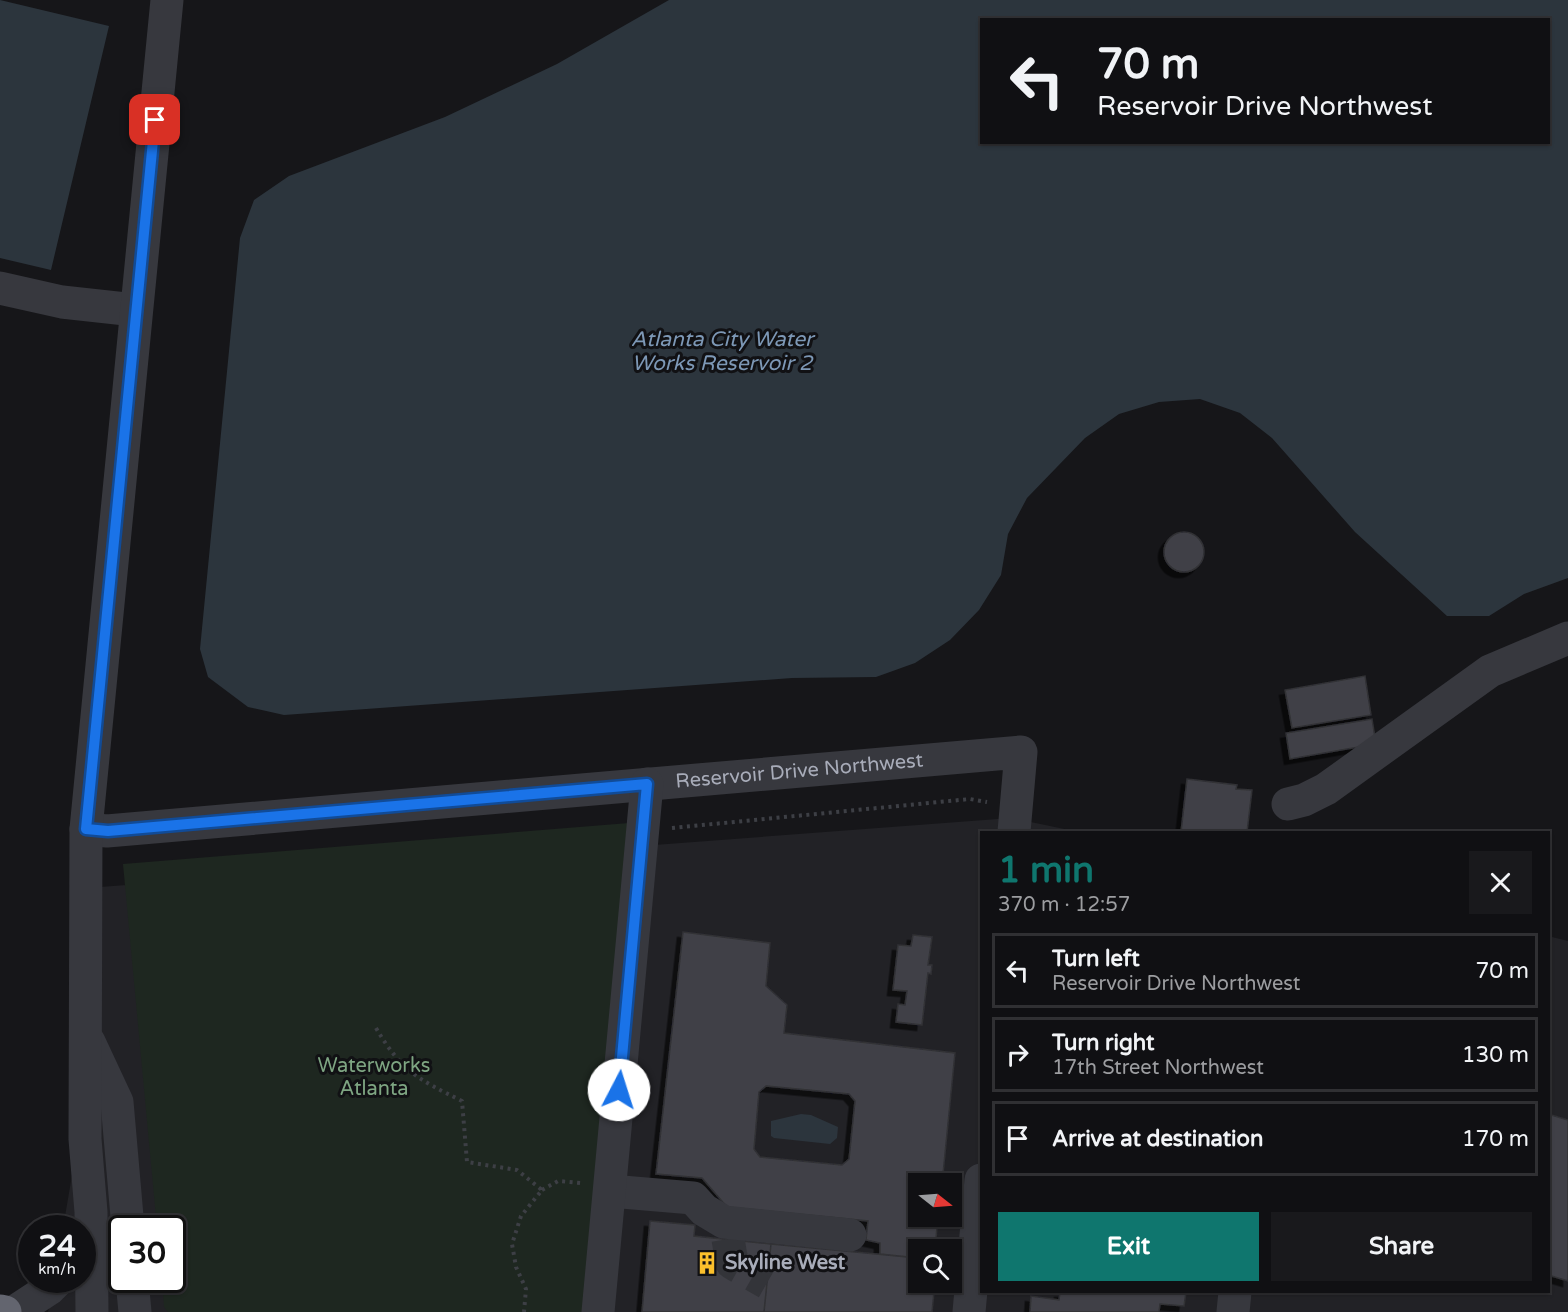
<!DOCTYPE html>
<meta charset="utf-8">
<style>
:root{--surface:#101013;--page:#19191c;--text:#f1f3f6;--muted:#9c9da0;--line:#303033;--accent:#0f766e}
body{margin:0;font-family:"Varela Round",sans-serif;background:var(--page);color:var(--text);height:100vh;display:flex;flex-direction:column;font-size:22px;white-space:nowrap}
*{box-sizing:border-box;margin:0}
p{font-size:20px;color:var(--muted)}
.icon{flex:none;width:33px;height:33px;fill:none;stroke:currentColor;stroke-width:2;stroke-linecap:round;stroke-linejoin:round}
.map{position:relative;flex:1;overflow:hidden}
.drawer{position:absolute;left:980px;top:831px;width:570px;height:462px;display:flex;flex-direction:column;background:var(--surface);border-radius:0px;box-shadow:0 2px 4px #0004,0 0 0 2px var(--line)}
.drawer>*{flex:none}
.guide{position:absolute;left:980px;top:18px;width:570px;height:126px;border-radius:0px;box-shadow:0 2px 4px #0004,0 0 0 2px var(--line);background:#101013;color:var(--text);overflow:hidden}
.needle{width:39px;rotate:107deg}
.tools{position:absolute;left:908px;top:1173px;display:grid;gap:12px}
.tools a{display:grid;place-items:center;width:54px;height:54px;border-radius:0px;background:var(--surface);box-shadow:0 2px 4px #0004,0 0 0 2px var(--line);font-size:30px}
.speed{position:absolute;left:18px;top:1215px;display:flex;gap:12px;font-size:30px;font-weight:700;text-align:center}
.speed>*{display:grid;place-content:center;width:78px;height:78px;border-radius:50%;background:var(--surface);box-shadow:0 2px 4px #0004,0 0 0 2px var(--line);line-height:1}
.speed small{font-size:15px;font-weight:400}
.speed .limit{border:3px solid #111;border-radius:9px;background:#fff;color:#111}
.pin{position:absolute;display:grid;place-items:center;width:51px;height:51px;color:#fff;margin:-26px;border-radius:12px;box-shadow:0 3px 9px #0006}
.me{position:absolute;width:66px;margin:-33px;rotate:5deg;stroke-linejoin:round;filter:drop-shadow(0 0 4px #0008)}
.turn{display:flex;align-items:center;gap:21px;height:126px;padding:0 18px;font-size:27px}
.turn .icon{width:78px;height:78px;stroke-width:2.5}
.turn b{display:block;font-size:42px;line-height:51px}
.round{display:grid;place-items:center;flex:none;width:63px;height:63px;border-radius:0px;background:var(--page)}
.summary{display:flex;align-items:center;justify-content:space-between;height:102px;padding:0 18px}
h1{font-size:36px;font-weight:700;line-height:45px;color:var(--accent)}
.action{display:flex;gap:12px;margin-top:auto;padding:12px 18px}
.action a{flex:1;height:69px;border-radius:0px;background:var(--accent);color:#fff;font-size:24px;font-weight:700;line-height:69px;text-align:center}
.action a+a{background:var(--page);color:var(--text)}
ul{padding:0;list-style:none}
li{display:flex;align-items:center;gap:18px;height:75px;margin:0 12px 9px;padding:0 6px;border:3px solid var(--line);border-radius:0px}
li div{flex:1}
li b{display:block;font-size:22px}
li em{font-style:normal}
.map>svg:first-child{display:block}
.built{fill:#222226;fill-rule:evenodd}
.green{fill:#1e2720}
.water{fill:#2c353d;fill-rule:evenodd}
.building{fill:#404146;stroke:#303035;stroke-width:1.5;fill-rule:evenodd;filter:url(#shadow)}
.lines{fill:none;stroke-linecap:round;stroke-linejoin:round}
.minor-tunnel{stroke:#333439;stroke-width:33;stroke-dasharray:33 16;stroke-linecap:butt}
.path{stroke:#3d3f45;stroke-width:4;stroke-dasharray:3 4.5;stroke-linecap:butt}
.minor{stroke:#37383e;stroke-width:33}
.highway{stroke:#63656f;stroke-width:33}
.route-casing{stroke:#114b97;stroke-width:15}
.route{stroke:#1a73e8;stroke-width:10}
.labels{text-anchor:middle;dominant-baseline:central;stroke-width:6;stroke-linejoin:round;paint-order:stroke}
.street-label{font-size:20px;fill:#a8acb9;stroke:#111114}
.park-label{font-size:20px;fill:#7ea582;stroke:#111114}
.poi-label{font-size:20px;font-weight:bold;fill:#a8acb9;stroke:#111114;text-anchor:start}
.water-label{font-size:21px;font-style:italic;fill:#7d98b6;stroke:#111114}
</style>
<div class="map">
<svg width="1568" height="1312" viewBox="0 0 1568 1312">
<defs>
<filter id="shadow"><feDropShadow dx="-5.5" dy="5.5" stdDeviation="0" flood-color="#0009"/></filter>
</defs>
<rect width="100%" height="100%" fill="#161619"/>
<path class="built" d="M1011 818 1079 832H981V1292H1548V936L1568 941V1312H48L54 1280H82V1228H63L83 1111 100 887ZM918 1184H951V1216H918ZM122 1228H172V1280H122ZM918 1250H951V1282H918Z"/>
<path class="green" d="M629 823 584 1312H168L164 1307 162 1280H172V1228H157L123 864Z"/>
<path class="water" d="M0 0 109 26 51 270 0 258Z
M669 0H1568V578L1524 594 1489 616H1447L1355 532 1272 438 1240 413 1200 399 1159 402 1119 414 1085 438 1027 498 1008 534 1001 575 979 610 950 640 915 663 876 677 792 678 284 715 248 707 208 677 200 649 240 238 254 200 289 176 445 117 557 64ZM981 20H1548V142H981Z
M801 1114 811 1115 838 1127 837 1138 830 1144 774 1138 771 1136V1121Z"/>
<path class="building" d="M1164 552a20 20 0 1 1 40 0a20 20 0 1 1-40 0Z
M1365 676 1371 715 1292 728 1285 690Z
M1372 719 1376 744 1290 759 1286 733Z
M1187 779 1237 785 1236 789 1252 790 1247 832H1181Z
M683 932 770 943 766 986 787 1005 784 1033 955 1053 942 1184H918V1216H938L935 1250H918V1258L880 1254V1243L866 1240 868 1221 727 1207 702 1178 656 1174ZM766 1086 849 1094 855 1101 849 1159 842 1165 760 1157 754 1149 759 1092Z
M913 935 932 937 928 965H932L931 974 928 973 922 1025 896 1022 898 1004 905 1005 907 991 893 990 898 945 911 946Z
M1548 1114 1568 1120V1281L1548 1275Z
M650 1221 695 1225 694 1236 771 1244 764 1312H642Z
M771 1244 918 1258V1282H935L932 1312H764Z
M1060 1292H1186L1184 1306 1160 1304 1159 1312H1030L1031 1296 1059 1300Z"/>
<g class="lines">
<path class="minor-tunnel" d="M728 1239 732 1263 767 1283"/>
<path class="path" d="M672 828 970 799 987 802
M376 1028C402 1072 418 1079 462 1101L467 1162 517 1170 542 1190 521 1216 512 1244 516 1267 526 1289 524 1312
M542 1190 558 1181 581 1183"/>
<g class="minor">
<path d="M0 288 62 302 135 310"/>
<path d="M1288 804 1304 800 1326 789 1490 671 1568 638"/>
<path id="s1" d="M86 829 107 831 1021 752 1014 832"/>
<path d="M89 1042 117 1102 128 1228"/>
<path d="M610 1191 693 1198 704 1210 724 1222 850 1235"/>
<path d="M132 1280 135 1312"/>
<path d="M14 1312 49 1289 58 1280"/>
<path d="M92 1312 91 1212 85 1139 86 829 167 0"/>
<path d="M598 1312 647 784"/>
<path d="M969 1312 981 1180"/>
<path d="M1233 1312 1235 1292"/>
</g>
<path class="highway" d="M0 1311 5 1312"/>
</g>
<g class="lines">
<g class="route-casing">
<path id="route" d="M155 120 86 829 108 831 647 784 619 1090"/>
</g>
<use href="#route" class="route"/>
</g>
<defs>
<g id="building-bare" transform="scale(1.8)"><path d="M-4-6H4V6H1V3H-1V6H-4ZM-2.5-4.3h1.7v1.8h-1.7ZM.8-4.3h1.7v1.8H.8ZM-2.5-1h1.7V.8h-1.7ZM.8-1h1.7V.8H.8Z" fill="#fbc02c" stroke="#111114" stroke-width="2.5" paint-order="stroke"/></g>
</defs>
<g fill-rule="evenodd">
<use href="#building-bare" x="707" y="1263"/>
</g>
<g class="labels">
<g class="street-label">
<text stroke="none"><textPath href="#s1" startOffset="716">Reservoir Drive Northwest</textPath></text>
</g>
<g class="park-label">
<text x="374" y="1066">Waterworks<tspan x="374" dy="23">Atlanta</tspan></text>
</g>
<g class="poi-label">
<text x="725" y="1263">Skyline West</text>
</g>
<g class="water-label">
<text x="722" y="339">Atlanta City Water<tspan x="722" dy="24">Works Reservoir 2</tspan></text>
</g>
</g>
</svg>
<div class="tools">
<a><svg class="needle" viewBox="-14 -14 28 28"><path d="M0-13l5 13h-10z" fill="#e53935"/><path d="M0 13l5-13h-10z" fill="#9c9da0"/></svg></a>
<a><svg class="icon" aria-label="search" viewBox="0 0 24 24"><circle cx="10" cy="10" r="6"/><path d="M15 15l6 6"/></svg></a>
</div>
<div class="speed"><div>24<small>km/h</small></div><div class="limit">30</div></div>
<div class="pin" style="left:155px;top:120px;background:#d93025"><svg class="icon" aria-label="arrive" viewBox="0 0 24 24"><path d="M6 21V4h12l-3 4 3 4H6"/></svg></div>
<svg class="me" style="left:619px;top:1090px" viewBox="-20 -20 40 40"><circle r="19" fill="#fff"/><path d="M0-13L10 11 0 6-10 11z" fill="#1a73e8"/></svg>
<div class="guide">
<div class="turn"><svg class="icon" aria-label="left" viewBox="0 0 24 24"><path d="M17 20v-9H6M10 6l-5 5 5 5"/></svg><div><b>70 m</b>Reservoir Drive Northwest</div></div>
</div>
<section class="drawer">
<div class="summary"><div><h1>1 min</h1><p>370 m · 12:57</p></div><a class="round"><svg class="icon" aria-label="close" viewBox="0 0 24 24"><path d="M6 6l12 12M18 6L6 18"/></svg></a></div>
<ul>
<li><svg class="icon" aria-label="left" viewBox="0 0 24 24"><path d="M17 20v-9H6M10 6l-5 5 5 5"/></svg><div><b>Turn left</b><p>Reservoir Drive Northwest</p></div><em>70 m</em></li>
<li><svg class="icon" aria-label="right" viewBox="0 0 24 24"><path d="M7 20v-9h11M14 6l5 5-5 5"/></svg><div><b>Turn right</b><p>17th Street Northwest</p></div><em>130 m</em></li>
<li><svg class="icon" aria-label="arrive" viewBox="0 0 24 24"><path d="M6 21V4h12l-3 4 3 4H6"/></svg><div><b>Arrive at destination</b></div><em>170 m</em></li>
</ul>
<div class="action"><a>Exit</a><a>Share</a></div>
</section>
</div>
